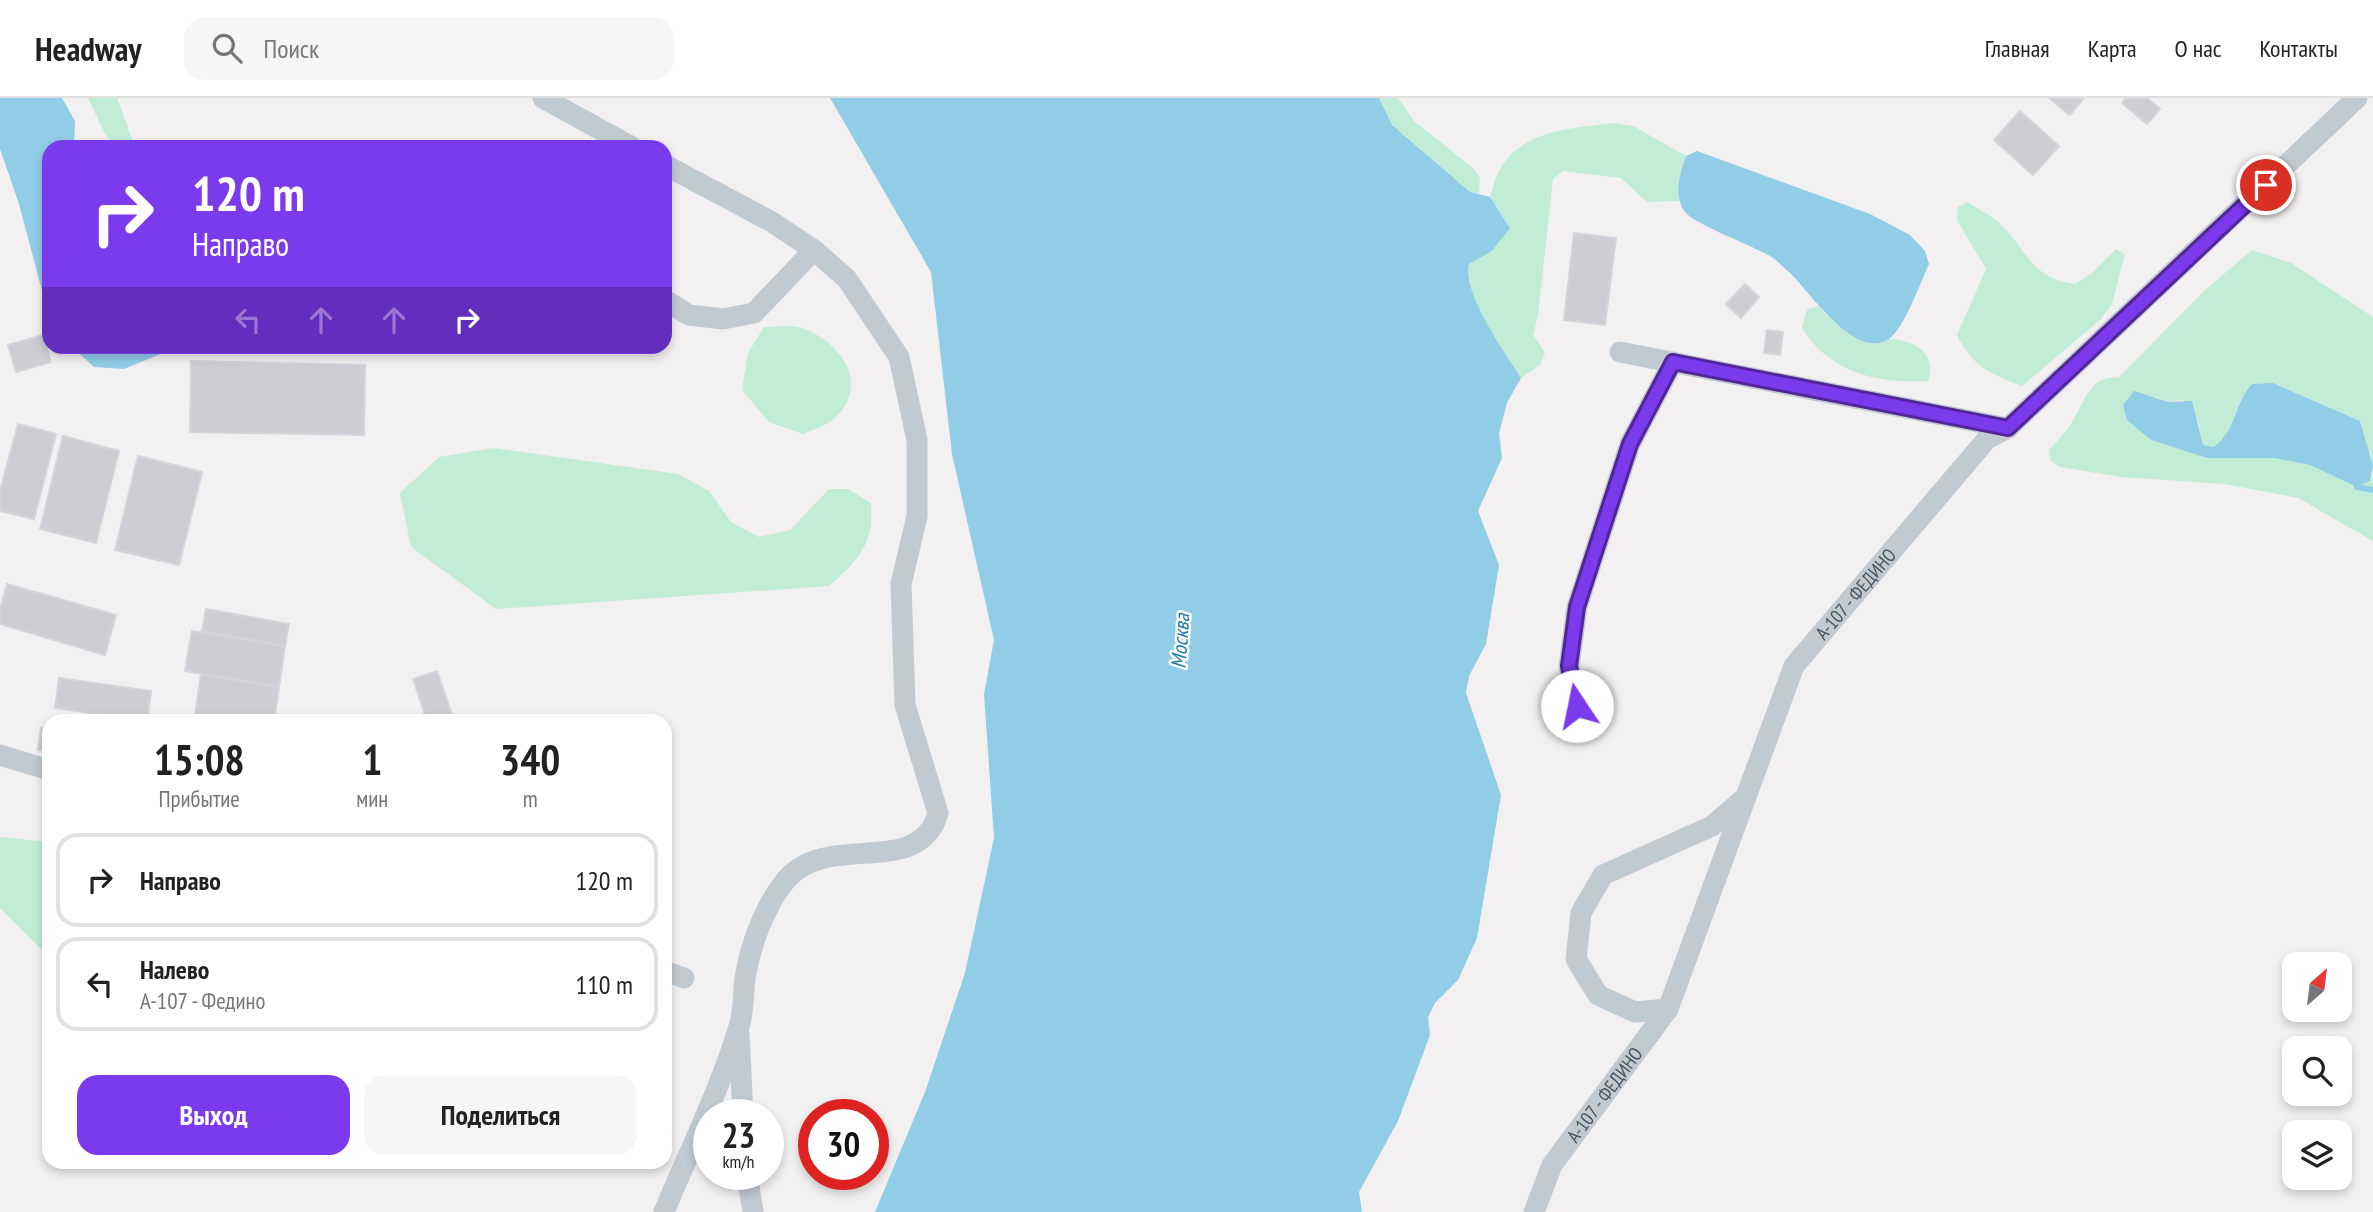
<!DOCTYPE html>
<html lang="ru">
<meta charset="utf-8">
<style>
:root{--surface:#fff;--page:#f6f6f6;--text:#222;--muted:#767676;--line:#e0e0e0;--accent:#7c3aed}
body{margin:0;font-family:"PT Sans Narrow",sans-serif;background:var(--page);color:var(--text);height:100vh;display:flex;flex-direction:column;font-size:26px;white-space:nowrap}
*{box-sizing:border-box;margin:0}
p{font-size:23px;color:var(--muted)}
.icon{flex:none;width:38px;height:38px;fill:none;stroke:currentColor;stroke-width:2;stroke-linecap:round;stroke-linejoin:round}
.map{position:relative;flex:1;overflow:hidden}
.panel{position:absolute;left:42px;top:616px;width:630px;height:455px;display:flex;flex-direction:column;background:var(--surface);border-radius:21px;box-shadow:0 4px 10px #0003}
.panel>*{flex:none}
.top-card{position:absolute;left:42px;top:42px;width:630px;height:214px;border-radius:21px;box-shadow:0 4px 10px #0003;background:#7c3aed;color:#fff;overflow:hidden}
.needle{width:46px;rotate:28deg}
.tools{position:absolute;left:2282px;top:854px;display:grid;gap:14px}
.tools a{display:grid;place-items:center;width:70px;height:70px;border-radius:14px;background:var(--surface);box-shadow:0 4px 10px #0003;font-size:35px}
.speed{position:absolute;left:693px;top:1001px;display:flex;gap:14px;font-size:35px;font-weight:700;text-align:center}
.speed>*{display:grid;place-content:center;width:91px;height:91px;border-radius:50%;background:var(--surface);box-shadow:0 4px 10px #0003;line-height:1}
.speed small{font-size:18px;font-weight:400}
.speed .limit{border:10px solid #d22;background:#fff;color:#111}
.pin{position:absolute;display:grid;place-items:center;width:60px;height:60px;color:#fff;margin:-30px;border:4px solid #fff;border-radius:50%;box-shadow:0 2px 7px #0007}
.me{position:absolute;width:77px;margin:-38px;rotate:349deg;stroke-linejoin:round;filter:drop-shadow(0 0 5px #0008)}
.turn{display:flex;align-items:center;gap:24px;height:147px;padding:0 35px;font-size:32px}
.turn .icon{width:91px;height:91px;stroke-width:2.5}
.turn b{display:block;font-size:49px;line-height:60px}
.lanes{display:flex;align-items:center;height:66px;padding:0 35px;background:#0003;justify-content:center;gap:35px;direction:ltr}
.lanes .off{opacity:.35}
.eta{display:flex;justify-content:space-evenly;align-items:center;height:119px;text-align:center}
.eta b{font-size:42px;font-weight:700;line-height:49px}
.action{display:flex;gap:14px;margin-top:auto;padding:14px 35px}
.action a{flex:1;height:80px;border-radius:21px;background:var(--accent);color:#fff;font-size:28px;font-weight:700;line-height:80px;text-align:center}
.action a+a{background:var(--page);color:var(--text)}
ul{padding:0;list-style:none}
li{display:flex;align-items:center;gap:21px;height:94px;margin:0 14px 10px;padding:0 21px;border:4px solid var(--line);border-radius:21px}
li div{flex:1}
li b{display:block;font-size:26px}
li em{font-style:normal}
header{display:flex;align-items:center;gap:42px;box-sizing:border-box;height:98px;padding:0 35px;background:var(--surface);border-bottom:2px solid var(--line)}
header strong{font-size:33px}
nav{display:flex;gap:38px;margin-inline-start:auto;font-size:24px}
.search{width:490px;height:63px;background:var(--page);display:flex;align-items:center;gap:18px;box-sizing:border-box;padding:0 24px;border-radius:21px;color:var(--muted);font-size:26px}
.map>svg:first-child{display:block}
.green{fill:#c1edd6}
.water{fill:#91cde7}
.lines{fill:none;stroke-linecap:round;stroke-linejoin:round}
.stream{stroke:#91cde7;stroke-width:6}
.building{fill:#cdced4;stroke:#d4d5db;stroke-width:2}
.minor{stroke:#c1c9d1;stroke-width:21}
.route-casing{stroke:#51269a;stroke-width:18}
.route{stroke:#7c3aed;stroke-width:12}
.labels{text-anchor:middle;dominant-baseline:central;stroke-width:5;stroke-linejoin:round;paint-order:stroke}
.street-label{font-size:19px;fill:#49515c;stroke:#fff}
.water-label{font-size:21px;font-style:italic;fill:#1478a3;stroke:#fff}
</style>
<header>
<strong>Headway</strong>
<div class="search"><svg class="icon" aria-label="search" viewBox="0 0 24 24"><circle cx="10" cy="10" r="6"/><path d="M15 15l6 6"/></svg>Поиск</div>
<nav><a>Главная</a><a>Карта</a><a>О нас</a><a>Контакты</a></nav>
</header>
<div class="map">
<svg width="2373" height="1114" viewBox="0 0 2373 1114">
<rect width="100%" height="100%" fill="#f2f0f0"/>
<path class="green" d="M88 0H117L135 49H117L105 36Z
M1379 0H1398L1414 23 1474 71 1480 79 1479 96 1470 94 1391 26Z
M1614 25 1633 28 1686 58 1680 78 1679 103 1647 104 1621 80 1563 73 1553 81 1538 218 1533 237 1545 255 1540 267 1521 280C1505 254 1462 195 1469 166L1492 153 1510 130 1490 99C1493 89 1496 77 1502 68 1525 31 1575 30 1614 25Z
M1967 104C1976 110 1987 115 1996 122 2027 148 2026 179 2075 186L2091 176 2116 151 2125 156 2112 206 2099 223 2022 288C1989 275 1973 269 1957 237L1986 171 1957 122 1958 109Z
M2252 152 2291 165 2373 219V368L2360 323 2273 285 2252 286C2233 305 2236 332 2214 350L2203 347 2197 320 2183 302 2168 304 2156 299 2151 342 2176 350 2241 359 2274 360 2310 367 2357 389 2370 383 2373 375V443L2298 400 2224 386 2121 379 2060 369 2051 363 2049 352C2056 344 2065 335 2071 326 2084 306 2089 276 2118 280L2205 192Z
M1819 208C1830 223 1859 245 1878 245 1884 245 1888 240 1894 241 1917 244 1937 257 1928 283 1878 286 1830 275 1802 230L1807 211Z
M764 229C775 229 792 226 802 230 841 244 869 284 837 318 829 327 814 331 803 336L769 324 742 292 748 255Z
M494 350 678 376 709 393 731 424 759 439 790 432 829 391H848L871 405C874 447 859 461 829 488L496 511 411 449 400 395 439 359Z
M0 739 49 744V859L0 810Z"/>
<path class="water" d="M0 0H62L75 23 74 49H49V219L19 106 0 51Z
M830 0H1379L1392 27 1470 94 1490 99 1510 130 1492 153 1469 166C1462 195 1505 254 1521 280L1507 305 1499 335 1502 360 1478 413 1499 467 1486 546 1469 578 1466 595 1501 697 1477 840 1458 882 1435 905 1428 919 1430 937 1398 1023 1359 1094 1362 1114H875L925 994 965 875 994 740 984 596 994 542 952 356 931 174Z
M1697 53 1870 116 1910 137 1925 153 1929 166C1921 183 1904 231 1889 241 1855 263 1810 194 1790 175 1783 169 1777 162 1770 158 1753 148 1694 126 1685 114 1673 97 1680 76 1686 58Z
M173 249 175 250 124 271 94 269 72 249Z
M2273 285 2360 323 2373 368 2370 383 2357 389 2310 367 2274 360H2207L2151 342 2127 322 2123 307 2134 293 2168 304 2192 303 2203 347 2214 349C2236 333 2234 305 2252 286Z"/>
<g class="lines">
<path class="stream" d="M2357 389 2373 392"/>
</g>
<path class="building" d="M2049 0H2084L2070 17Z
M2126 0H2147L2160 11 2147 26 2122 5Z
M2020 13 2059 48 2033 77 1994 42Z
M1574 135 1616 140 1605 227 1564 222Z
M1745 186 1759 199 1741 220 1726 206Z
M1767 232 1783 234 1780 257 1764 255Z
M43 237 51 264 16 274 8 247Z
M191 263 365 267 364 337 190 334Z
M18 326 56 336 34 421 0 413V393Z
M63 338 119 353 96 445 40 431Z
M138 358 202 374 179 467 115 452Z
M7 486 116 517 105 557 0 526V511Z
M206 511 289 526 285 548 202 533Z
M192 533 285 548 279 589 185 573Z
M437 573 452 617 427 623 413 581Z
M201 576 279 589 274 623H194Z
M59 580 151 593 147 623 55 610Z
M41 630 49 631V653L38 652Z"/>
<g class="lines">
<g class="minor">
<path d="M543 0 632 49"/>
<path d="M665 202 689 217 723 221 754 215 814 152"/>
<path d="M1620 254 2008 330"/>
<path d="M1577 608 1569 568 1577 509 1630 346 1673 264"/>
<path d="M0 657 49 672"/>
<path d="M665 873 684 880"/>
<path d="M1668 911 1635 914 1598 897 1576 861 1581 815 1603 777 1712 728 1746 699"/>
<path d="M739 936 743 1017"/>
<path d="M747 1076 753 1114"/>
<path d="M664 1114C688 1056 720 991 738 932 744 916 743 896 745 880 750 848 765 807 786 782 828 732 919 782 938 715L905 607 901 486 917 418V342L899 259 847 181 814 152 772 124 665 67"/>
<path id="s1" d="M1534 1114 1552 1067 1668 911 1794 568 1987 341 2008 330 2357 0"/>
</g>
</g>
<g class="lines">
<g class="route-casing">
<path id="route" d="M1577 608 1569 568 1577 509 1630 346 1673 264 2008 330 2266 87"/>
</g>
<use href="#route" class="route"/>
</g>
<g class="labels">
<g class="street-label">
<text stroke="none"><textPath href="#s1" startOffset="705">А-107 - ФЕДИНО</textPath></text>
<text stroke="none"><textPath href="#s1" startOffset="138">А-107 - ФЕДИНО</textPath></text>
</g>
<g class="water-label">
<text transform="translate(1180 543) rotate(-86)">Москва</text>
</g>
</g>
</svg>
<div class="tools">
<a><svg class="needle" viewBox="-14 -14 28 28"><path d="M0-13l5 13h-10z" fill="#e53935"/><path d="M0 13l5-13h-10z" fill="#767676"/></svg></a>
<a><svg class="icon" aria-label="search" viewBox="0 0 24 24"><circle cx="10" cy="10" r="6"/><path d="M15 15l6 6"/></svg></a>
<a><svg class="icon" aria-label="layers" viewBox="0 0 24 24"><path d="M12 4l9 5-9 5-9-5zM3 14l9 5 9-5"/></svg></a>
</div>
<div class="speed"><div>23<small>km/h</small></div><div class="limit">30</div></div>
<div class="pin" style="left:2266px;top:87px;background:#d93025"><svg class="icon" aria-label="arrive" viewBox="0 0 24 24"><path d="M6 21V4h12l-3 4 3 4H6"/></svg></div>
<svg class="me" style="left:1577px;top:608px" viewBox="-20 -20 40 40"><circle r="19" fill="#fff"/><path d="M0-13L10 11 0 6-10 11z" fill="#7c3aed"/></svg>
<div class="top-card">
<div class="turn"><svg class="icon" aria-label="right" viewBox="0 0 24 24"><path d="M7 20v-9h11M14 6l5 5-5 5"/></svg><div><b>120 m</b>Направо</div></div>
<div class="lanes"><svg class="icon off" aria-label="left" viewBox="0 0 24 24"><path d="M17 20v-9H6M10 6l-5 5 5 5"/></svg><svg class="icon off" aria-label="ahead" viewBox="0 0 24 24"><path d="M12 20V5M6 11l6-6 6 6"/></svg><svg class="icon off" aria-label="ahead" viewBox="0 0 24 24"><path d="M12 20V5M6 11l6-6 6 6"/></svg><svg class="icon" aria-label="right" viewBox="0 0 24 24"><path d="M7 20v-9h11M14 6l5 5-5 5"/></svg></div>
</div>
<section class="panel">
<div class="eta">
<div><b>15:08</b><p>Прибытие</p></div>
<div><b>1</b><p>мин</p></div>
<div><b>340</b><p>m</p></div>
</div>
<ul>
<li><svg class="icon" aria-label="right" viewBox="0 0 24 24"><path d="M7 20v-9h11M14 6l5 5-5 5"/></svg><div><b>Направо</b></div><em>120 m</em></li>
<li><svg class="icon" aria-label="left" viewBox="0 0 24 24"><path d="M17 20v-9H6M10 6l-5 5 5 5"/></svg><div><b>Налево</b><p>А-107 - Федино</p></div><em>110 m</em></li>
</ul>
<div class="action"><a>Выход</a><a>Поделиться</a></div>
</section>
</div>
